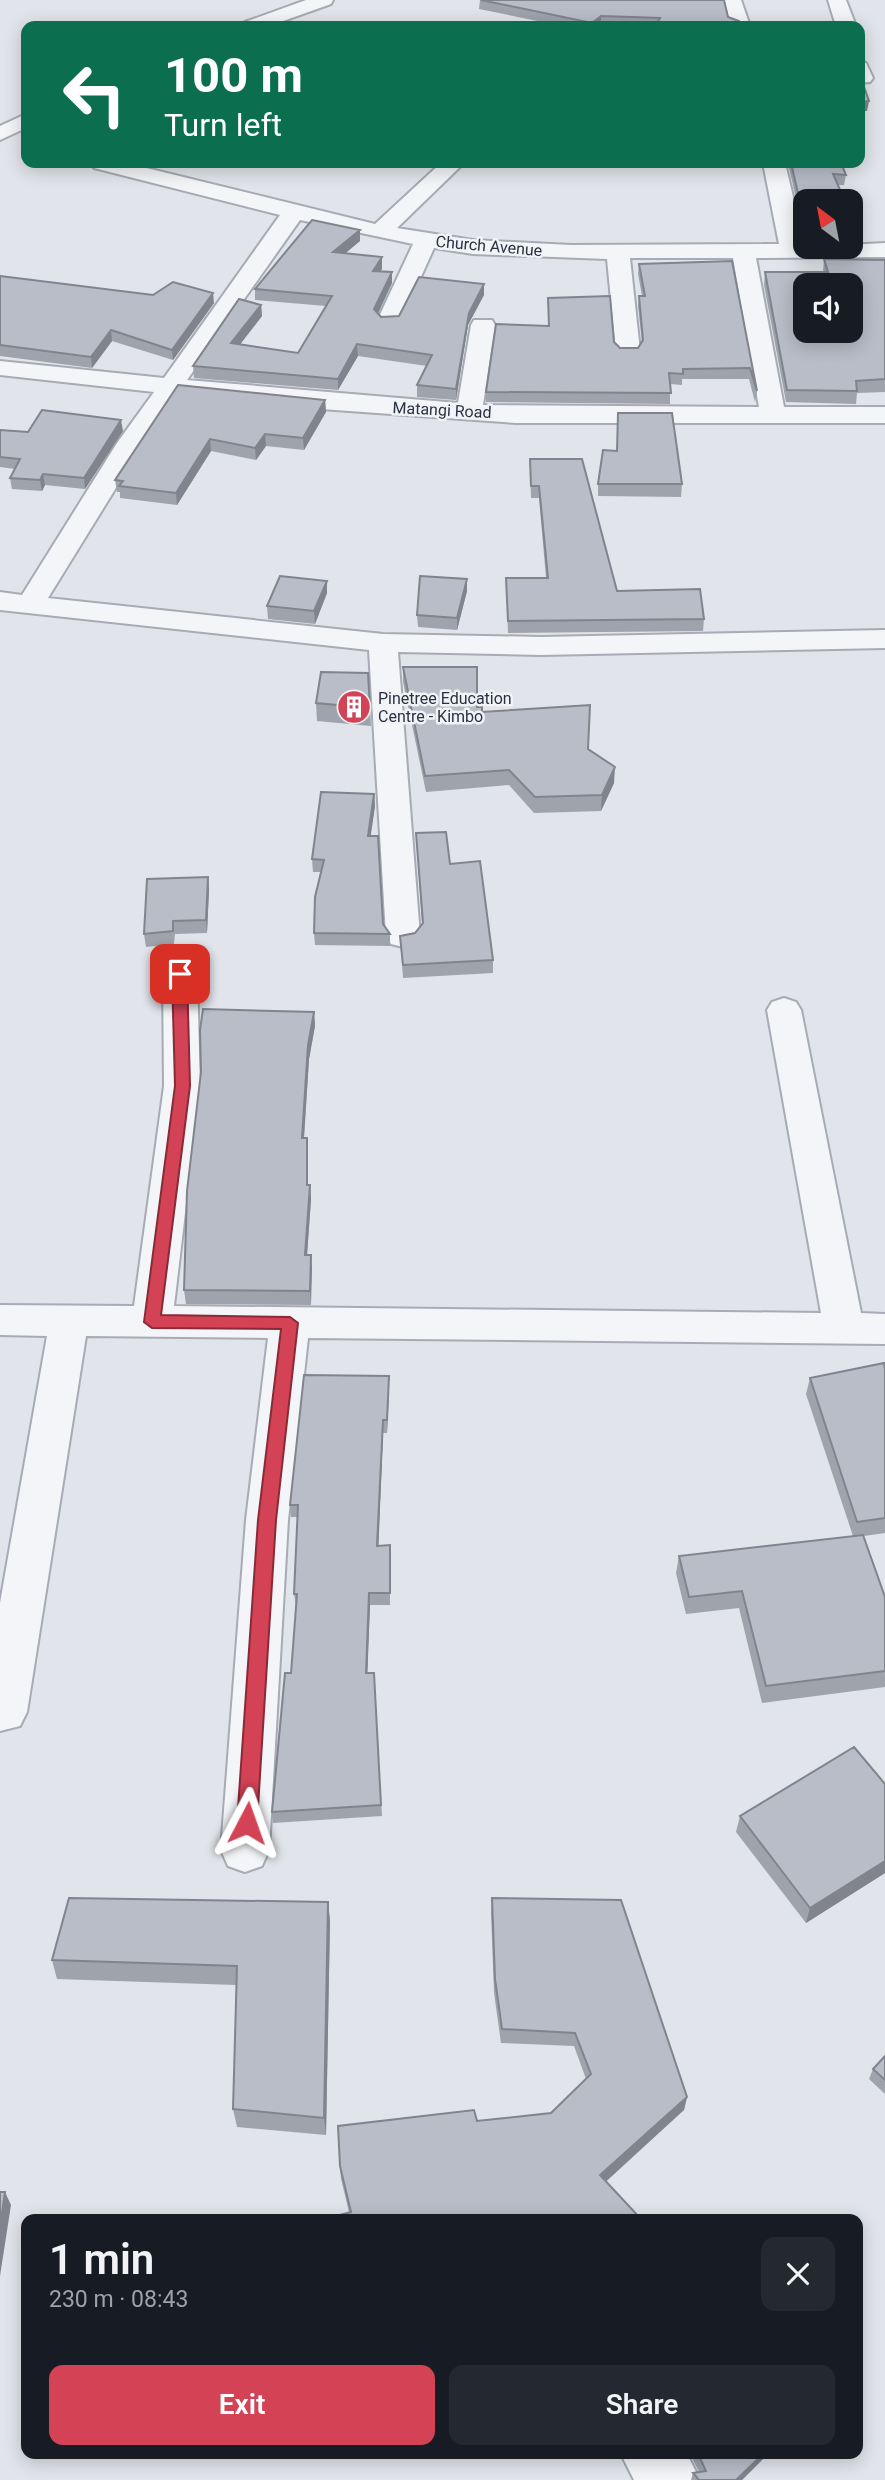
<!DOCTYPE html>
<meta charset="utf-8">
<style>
:root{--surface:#171b24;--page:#242831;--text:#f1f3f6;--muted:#9ea1a6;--accent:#d34255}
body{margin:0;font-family:Roboto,sans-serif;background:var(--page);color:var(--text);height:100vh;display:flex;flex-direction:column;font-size:26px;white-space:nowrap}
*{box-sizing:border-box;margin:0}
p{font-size:23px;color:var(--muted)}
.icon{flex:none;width:38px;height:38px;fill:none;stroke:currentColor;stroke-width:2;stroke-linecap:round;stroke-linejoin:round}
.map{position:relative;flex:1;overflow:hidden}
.drawer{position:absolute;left:21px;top:2214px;width:842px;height:245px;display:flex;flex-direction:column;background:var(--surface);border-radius:14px;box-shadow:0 4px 18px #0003}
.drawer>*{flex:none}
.hud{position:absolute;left:21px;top:21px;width:844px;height:147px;border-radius:14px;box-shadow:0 4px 18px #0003;background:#0b6e4f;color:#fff;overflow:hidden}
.needle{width:46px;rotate:328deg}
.fabs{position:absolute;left:793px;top:189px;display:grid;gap:14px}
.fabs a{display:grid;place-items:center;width:70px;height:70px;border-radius:14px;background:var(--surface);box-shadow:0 4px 18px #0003;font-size:35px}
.pin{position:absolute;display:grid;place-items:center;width:60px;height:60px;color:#fff;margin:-30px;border-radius:14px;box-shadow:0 4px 10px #0006}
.me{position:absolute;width:77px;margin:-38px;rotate:4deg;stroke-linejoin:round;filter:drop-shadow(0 0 5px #0008)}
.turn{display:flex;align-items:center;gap:24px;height:147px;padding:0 28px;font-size:32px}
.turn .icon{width:91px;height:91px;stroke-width:2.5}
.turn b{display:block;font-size:49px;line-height:60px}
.round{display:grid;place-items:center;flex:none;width:74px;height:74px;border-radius:14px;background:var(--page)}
.overview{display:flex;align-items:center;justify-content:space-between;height:119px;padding:0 28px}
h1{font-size:42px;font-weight:600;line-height:52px}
.primary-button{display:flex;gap:14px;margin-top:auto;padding:14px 28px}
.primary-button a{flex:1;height:80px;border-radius:14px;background:var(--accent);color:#fff;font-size:28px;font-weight:600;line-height:80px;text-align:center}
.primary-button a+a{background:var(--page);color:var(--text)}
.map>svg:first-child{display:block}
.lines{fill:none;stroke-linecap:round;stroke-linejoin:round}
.minor-casing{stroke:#a6abb5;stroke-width:4}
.minor{fill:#f4f5f8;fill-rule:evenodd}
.wall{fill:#9ea3ac}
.shaded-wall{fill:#81848c}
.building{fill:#b8bdc8;stroke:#81848c;stroke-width:2;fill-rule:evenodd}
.route{fill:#d34255;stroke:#892b37;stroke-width:2}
.labels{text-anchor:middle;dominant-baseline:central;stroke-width:5;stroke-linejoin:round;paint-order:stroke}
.far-street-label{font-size:16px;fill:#293143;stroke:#f1f3f7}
.far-poi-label{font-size:16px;fill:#293143;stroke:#f1f3f7;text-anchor:start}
</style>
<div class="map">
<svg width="885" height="2480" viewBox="0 0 885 2480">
<rect width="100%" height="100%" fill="#e1e4ea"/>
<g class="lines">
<g class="minor-casing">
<path id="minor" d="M306 0H333L331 4 269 26H242L245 22Z
M723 0H741L750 26H730Z
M828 0H846L856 26H836Z
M859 61 866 63 873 78 870 82 859 83Z
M26 114V128L0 140V126Z
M91 163H126L375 224 441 163H464L397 228 473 240 571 245 779 244 763 163H785L805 247 885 243V257L756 258 784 407H885V423H516L293 407 177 394 143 444 48 598 383 634 541 637 885 630V648L541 655 398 652 420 936 415 944 403 947 391 944 386 936 369 650 0 610V592L22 595 117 443 154 392 0 375V361L164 378 280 215 94 168ZM300 220 413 244 377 321 381 326H397L401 321 434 248 473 254 607 259 616 351 619 356H637L640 351 630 258H733L759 407 483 405 495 325 492 320H474L471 325 458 403 187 380Z
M180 963 192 966 197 974 200 1086 174 1306 821 1313 767 1010 772 1002 784 998 796 1002 801 1010 861 1313 885 1314V1344L308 1338 288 1520 269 1850 262 1866 245 1872 228 1866 221 1850 246 1520 268 1338 86 1336 27 1712 20 1726 0 1731V1603L47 1336 0 1335V1305L134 1306 164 1086 163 974 168 966Z
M621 2454H687L700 2480H634Z"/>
</g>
<use href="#minor" class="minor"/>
</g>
<path class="wall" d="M480 0 728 17 741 26H562L479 9Z
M788 163H841L846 175 844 185H838L841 192 839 201H805V203H797Z
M360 241 345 253 382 269 380 271 392 283 378 313 381 317 399 316 484 284V295L468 325 456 400 417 397V385L427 366 358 356 338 390 194 378 193 366 261 305 262 316 240 344 298 353 326 306 255 300V289Z
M824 259 885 260V392L857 393 856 404 786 402 764 285 765 272H823Z
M732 261 757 391 755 402 749 379H682V385L670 384V404L486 402V392L548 326V298L614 342 620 348H638L642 343 638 306 639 296H642L638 274 639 264Z
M0 276 214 303 173 360 112 341 92 368 0 356Z
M178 385 325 400 326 412 304 450 266 446 256 460 211 451 177 505 120 498V492H117L115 480Z
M618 413 682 484 681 497 598 496V484L617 451Z
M0 430 28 432 123 431 85 489 45 485 42 491 12 489 10 478 15 469 0 467Z
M530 459 617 591 704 619 703 631 508 633 506 578H546L539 498H531Z
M467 579V591L457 630 418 627 417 615Z
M327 593 315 624 268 619 267 606Z
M403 667 477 707 482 712 588 749 614 783 601 811 534 813 509 785 426 792 403 682Z
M316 703 370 708 371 726 317 721Z
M374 794 375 806 370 836 383 924 390 934V946L315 945 314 933 321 872H313L312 859Z
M416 833 450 864 493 960V973L403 978 400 936 415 933 422 924Z
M208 877 209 890 207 933 175 934 174 944 146 947 144 934Z
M314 1012 315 1026 309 1059 304 1138H307L308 1185H310L311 1199 307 1255H311V1305L186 1304 184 1290 201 1072Z
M885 1369V1533L864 1536 885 1597V1687L762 1703 739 1608 686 1614 676 1573 679 1556 853 1536 806 1394 810 1378Z
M389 1389 387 1433H383L378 1545H390V1605H370L367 1673H374L382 1816 273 1823 272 1812 291 1673 296 1606 294 1594 298 1517H291L290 1505Z
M885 1784V1873L806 1923 736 1832 740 1816Z
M492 1898 687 2097 684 2110 349 2212 341 2179 340 2166 477 2121 551 2113 586 2079 574 2046 501 2043 494 1993 491 1912Z
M328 1902 330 1921 326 2135 237 2127 233 2109 236 1985 57 1979 52 1960Z
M885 2056V2094L869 2079 873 2069Z
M690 2454H768L742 2480H691L693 2473 699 2472Z"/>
<path class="shaded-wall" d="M601 16V25L591 26 592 23Z
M869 101 867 111H859V102Z
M360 230V241L334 263 333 252Z
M382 257V269L373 282V271Z
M392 272V283L375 320 374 309Z
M484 284V295L468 325 456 400V389L469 313Z
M213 293 214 303 173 360 172 350Z
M261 305 262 316 232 355 231 343Z
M111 330 112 341 92 368 91 357Z
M357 344 358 356 338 390V379Z
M325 400 326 412 304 450 303 438Z
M121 420 123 431 85 489 84 478Z
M265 434 266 446 256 460 255 448Z
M210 439 211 451 177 505 176 493Z
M43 474 45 485 42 491 40 480Z
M467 579V591L457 630V618Z
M327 581V593L315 624 314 611Z
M615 767 614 783 601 811 602 795Z
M374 794 375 806 369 848 368 836Z
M208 877 209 890 207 933 206 920Z
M314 1012 315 1026 309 1059 303 1152 302 1138 308 1045Z
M310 1185 311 1199 306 1269 305 1255Z
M311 1255 312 1268 311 1305 310 1291Z
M389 1376V1389L387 1433V1420Z
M383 1420V1433L378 1558 377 1546Z
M369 1593 370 1605 367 1685 366 1673Z
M885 1861V1873L806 1923 810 1908Z
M328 1902 330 1921 326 2135 324 2118Z
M687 2097 684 2110 599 2188 600 2175Z
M5 2192 11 2205 0 2276V2226Z
M763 2454H768L742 2480H736Z"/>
<path class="building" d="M481 0H724L728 17 739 21 741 26H655L660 18 601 16 592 23Z
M859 76H860L869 101 859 102Z
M791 163H841L846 175 833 174 841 192 798 193Z
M312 220 360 230 333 252 382 257 373 271 392 272 374 309 381 317 399 316 419 277 484 284 469 313 456 389 417 385 432 355 357 344 338 379 193 366 239 299 261 305 231 343 298 353 332 296 255 289Z
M824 259 885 260V379L856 381 857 391 787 390 765 272H828ZM805 285H850V331H805Z
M732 261 757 391 750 368 683 369V374L669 373 671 393 486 392 496 324 549 326 548 298 610 296 614 342 620 348H638L643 340 639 296H645L639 264Z
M0 276 153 295 173 282 213 293 172 350 111 330 91 357 0 345Z
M178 385 325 400 303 438 265 434 255 448 210 439 176 493 119 486 123 481 115 480Z
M42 410 121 420 84 478 43 474 40 480 10 478 20 459 0 457V430L28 432Z
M618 413H672L682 484H598L603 450 617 451Z
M530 459H582L617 591 700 589 704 619 508 621 506 578H548L539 486H531Z
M280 576 327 581 314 611 267 606Z
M420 576 467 579 457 618 417 615Z
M403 667H477V707H482V712L590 705 588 749 615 767 602 795 535 797 509 770 425 776Z
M321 672 368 673 370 708 316 703Z
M321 792 374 794 368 836H378L383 924 390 934 314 933 315 897 324 860 312 859Z
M446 832 450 864 480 861 493 960 403 965 400 936 415 933 423 923 416 833Z
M208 877 206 920 173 921V931L144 934 147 879Z
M203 1009 314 1012 308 1045 302 1138H307V1185H310L305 1255H311L310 1291 184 1290 187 1191 201 1072 200 1030Z
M884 1363 885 1369V1518L857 1522 810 1378Z
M304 1375 389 1376 387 1420H383L377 1546 390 1545V1593H369L366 1673H374L381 1805 272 1812 285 1673H291L297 1594H294L298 1505H290Z
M863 1535 885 1597V1671L766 1686 742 1591 689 1597 679 1556Z
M854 1747 885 1784V1861L810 1908 740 1816Z
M69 1898 328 1902 324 2118 233 2109 237 1966 52 1960Z
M492 1898 621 1900 687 2097 600 2175 641 2219H332V2217L351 2212 340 2166 338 2126 474 2110 477 2121 551 2113 591 2074 575 2033 502 2029 495 1979Z
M885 2056V2080L873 2069Z
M0 2192H5L0 2226Z
M698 2454H763L736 2480H699L693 2473 706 2471Z"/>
<path class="route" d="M180 969 187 974 190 1086 161 1315 290 1317 298 1323 276 1520 257 1823 254 1829 247 1832 240 1829 237 1823 258 1520 281 1329 152 1328 144 1322 175 1086 172 974Z"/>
<defs>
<g id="building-disc" transform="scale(1.75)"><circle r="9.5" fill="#d34255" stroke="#f1f3f7"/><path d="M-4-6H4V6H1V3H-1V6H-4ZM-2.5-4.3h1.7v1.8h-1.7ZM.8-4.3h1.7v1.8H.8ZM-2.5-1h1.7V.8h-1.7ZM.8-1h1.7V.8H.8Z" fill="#fff"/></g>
</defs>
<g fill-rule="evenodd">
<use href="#building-disc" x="354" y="707"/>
</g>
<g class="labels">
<g class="far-street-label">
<text transform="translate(489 246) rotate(5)">Church Avenue</text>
<text transform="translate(442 410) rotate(3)">Matangi Road</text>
</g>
<g class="far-poi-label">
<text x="378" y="698">Pinetree Education<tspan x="378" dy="18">Centre - Kimbo</tspan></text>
</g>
</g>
</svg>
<div class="fabs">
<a><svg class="needle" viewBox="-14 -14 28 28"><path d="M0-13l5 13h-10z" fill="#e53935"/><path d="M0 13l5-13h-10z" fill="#9ea1a6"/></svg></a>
<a><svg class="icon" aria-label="sound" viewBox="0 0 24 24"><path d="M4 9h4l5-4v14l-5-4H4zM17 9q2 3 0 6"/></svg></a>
</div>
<div class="pin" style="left:180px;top:974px;background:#d93025"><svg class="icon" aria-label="arrive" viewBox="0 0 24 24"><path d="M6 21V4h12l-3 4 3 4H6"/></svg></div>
<svg class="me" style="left:247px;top:1823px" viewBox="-20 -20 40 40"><path d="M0-17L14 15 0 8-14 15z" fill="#d34255" stroke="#fff" stroke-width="4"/></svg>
<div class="hud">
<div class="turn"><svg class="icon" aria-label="left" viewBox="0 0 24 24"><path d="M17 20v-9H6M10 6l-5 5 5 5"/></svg><div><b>100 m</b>Turn left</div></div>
</div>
<section class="drawer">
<div class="overview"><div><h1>1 min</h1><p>230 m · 08:43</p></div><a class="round"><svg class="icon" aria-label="close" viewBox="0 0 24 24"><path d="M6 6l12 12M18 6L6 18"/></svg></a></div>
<div class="primary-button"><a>Exit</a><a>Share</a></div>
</section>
</div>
